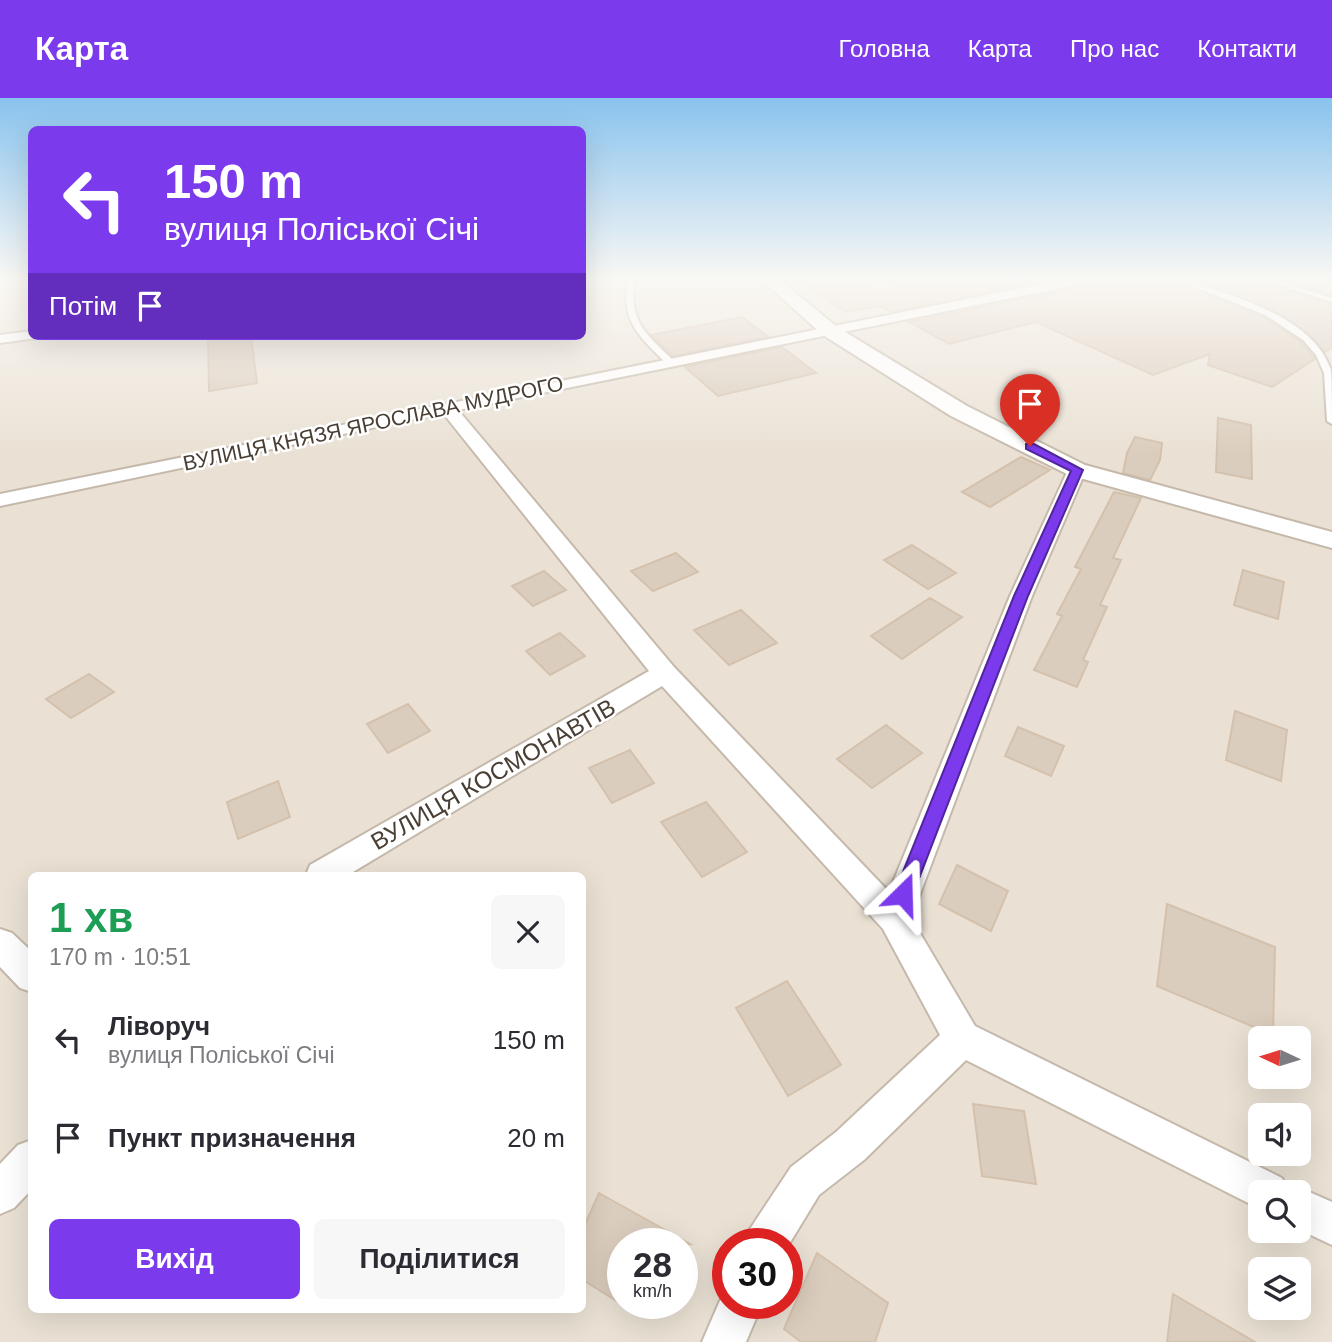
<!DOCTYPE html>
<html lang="uk">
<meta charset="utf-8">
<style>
:root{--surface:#fff;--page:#f7f7f7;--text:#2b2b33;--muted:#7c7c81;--accent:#7c3aed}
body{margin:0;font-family:Helvetica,sans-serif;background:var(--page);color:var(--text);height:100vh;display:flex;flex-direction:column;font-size:26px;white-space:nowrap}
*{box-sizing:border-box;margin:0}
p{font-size:23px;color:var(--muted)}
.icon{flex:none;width:38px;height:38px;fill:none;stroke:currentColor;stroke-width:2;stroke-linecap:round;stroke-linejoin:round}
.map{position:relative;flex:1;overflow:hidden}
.drawer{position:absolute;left:28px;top:774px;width:558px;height:441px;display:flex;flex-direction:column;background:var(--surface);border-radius:10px;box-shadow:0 7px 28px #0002}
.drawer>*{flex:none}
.banner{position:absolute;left:28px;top:28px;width:558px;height:214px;border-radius:10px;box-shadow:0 7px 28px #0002;background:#7c3aed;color:#fff;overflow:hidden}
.needle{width:46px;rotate:274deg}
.buttons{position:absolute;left:1248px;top:928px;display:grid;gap:14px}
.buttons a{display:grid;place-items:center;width:63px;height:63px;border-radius:10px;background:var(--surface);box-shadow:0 7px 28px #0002;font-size:35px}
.speed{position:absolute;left:607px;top:1130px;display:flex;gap:14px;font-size:35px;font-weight:700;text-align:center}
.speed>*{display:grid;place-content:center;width:91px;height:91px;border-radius:50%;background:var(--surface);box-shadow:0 7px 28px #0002;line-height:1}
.speed small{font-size:18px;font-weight:400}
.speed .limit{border:10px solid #d22;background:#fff;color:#111}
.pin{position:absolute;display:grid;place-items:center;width:60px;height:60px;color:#fff;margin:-72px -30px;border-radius:50% 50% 50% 0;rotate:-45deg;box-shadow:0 0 7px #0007}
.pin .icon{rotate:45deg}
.me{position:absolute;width:77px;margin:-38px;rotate:22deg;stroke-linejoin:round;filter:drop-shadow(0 0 5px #0008)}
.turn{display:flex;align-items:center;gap:24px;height:147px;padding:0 21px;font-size:32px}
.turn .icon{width:91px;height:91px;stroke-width:2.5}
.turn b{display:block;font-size:49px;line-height:60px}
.then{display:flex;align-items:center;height:66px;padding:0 21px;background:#0003;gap:14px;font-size:26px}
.round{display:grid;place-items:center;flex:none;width:74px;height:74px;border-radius:10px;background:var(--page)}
.headline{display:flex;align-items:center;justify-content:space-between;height:119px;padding:0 21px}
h1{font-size:42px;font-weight:800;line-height:52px;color:#1e9e55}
.action{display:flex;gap:14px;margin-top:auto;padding:14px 21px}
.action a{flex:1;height:80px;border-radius:10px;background:var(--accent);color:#fff;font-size:28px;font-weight:800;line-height:80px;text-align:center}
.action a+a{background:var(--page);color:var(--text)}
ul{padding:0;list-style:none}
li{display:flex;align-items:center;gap:21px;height:98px;padding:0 21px}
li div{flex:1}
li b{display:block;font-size:26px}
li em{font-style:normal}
header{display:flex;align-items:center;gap:42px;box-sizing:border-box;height:98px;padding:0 35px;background:var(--accent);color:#fff}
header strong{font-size:33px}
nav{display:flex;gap:38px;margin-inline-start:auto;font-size:24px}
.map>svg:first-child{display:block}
.residential{fill:#eae1d4;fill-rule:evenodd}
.building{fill:#dbcdbd;stroke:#d4c1ad;stroke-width:2}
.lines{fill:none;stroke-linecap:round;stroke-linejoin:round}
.service-casing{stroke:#c5b9ab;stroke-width:4}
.minor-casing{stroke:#c5b9ab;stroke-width:4}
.tertiary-casing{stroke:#c5b9ab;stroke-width:4}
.service{fill:#fff;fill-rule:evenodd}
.minor{fill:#fff;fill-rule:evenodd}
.tertiary{fill:#fff;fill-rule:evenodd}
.route{fill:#7c3aed;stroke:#51269a;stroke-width:2}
.labels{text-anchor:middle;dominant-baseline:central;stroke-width:5;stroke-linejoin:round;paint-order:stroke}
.far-street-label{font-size:21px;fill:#493f34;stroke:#fff}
.street-label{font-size:24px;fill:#493f34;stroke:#fff}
</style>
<header>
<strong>Карта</strong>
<nav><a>Головна</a><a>Карта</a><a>Про нас</a><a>Контакти</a></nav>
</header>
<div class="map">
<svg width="1332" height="1244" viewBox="0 0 1332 1244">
<rect width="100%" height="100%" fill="#f5efe6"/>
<path class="residential" d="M0 183H31L32 238H583V183H1332V1244H0ZM32 777H583V1211H32ZM1260 940H1298V978H1260ZM1260 1017H1298V1055H1260ZM1260 1094H1298V1132H1260ZM623 1146H682V1206H623ZM728 1146H788V1206H728ZM1260 1171H1298V1209H1260Z"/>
<path class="building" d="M799 183H859L877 194 937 183H1044L891 214 880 208 846 214Z
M1085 183H1176L1264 219 1301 244 1315 261 1272 289 1208 267 1210 256 1153 277 1036 224 949 246 909 224 1077 190Z
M1197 183H1264L1332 206V249L1325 254 1309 236 1272 211Z
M1286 183H1332V197Z
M742 219 768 239 673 258 651 237Z
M208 238H251L257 285 209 293Z
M782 249 816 275 718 298 685 269Z
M1218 320 1251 327 1252 381 1216 374Z
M1135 339 1162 345 1160 362 1150 382 1123 375 1127 355Z
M1021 359 1050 372 990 409 962 394Z
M1114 394 1141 400 1113 460 1121 462 1100 507 1107 509 1083 562 1088 564 1077 589 1034 572 1062 518 1057 516 1081 471 1075 469Z
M912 447 956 475 928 491 884 462Z
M676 455 698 474 653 493 631 473Z
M1243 472 1284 484 1278 521 1234 507Z
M544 473 566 492 533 508 512 488Z
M930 500 962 519 902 561 871 538Z
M741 512 777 545 729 567 694 532Z
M560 535 585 558 550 577 526 553Z
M89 576 114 594 71 620 46 601Z
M408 606 430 633 388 655 367 626Z
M1235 613 1287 632 1281 683 1226 662Z
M886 627 922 655 872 690 837 661Z
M1018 629 1064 648 1051 678 1005 658Z
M630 652 654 685 612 705 589 670Z
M278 683 290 719 238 741 227 704Z
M706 704 747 754 702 779 661 724Z
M957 767 1008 793 991 833 939 806Z
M1167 806 1275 849 1273 937 1157 888Z
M787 883 841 967 788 998 736 910Z
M973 1006 1024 1013 1036 1086 982 1078Z
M599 1095 690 1146H623V1207L583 1182V1131Z
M817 1155 888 1205 875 1244H801L784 1231Z
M1173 1196 1255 1244H1167Z"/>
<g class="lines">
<g class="service-casing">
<path id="service" d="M628 183H635C628 224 647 237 674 263V267H668C641 240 620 224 628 183Z
M1179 183H1189C1236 199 1313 219 1331 272 1332 287 1332 310 1332 326L1327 323 1324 275 1316 257 1303 242 1265 217Z
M1267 183H1278L1332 200V204Z"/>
</g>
<g class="minor-casing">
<path id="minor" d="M1057 183H1083L1076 187 458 312 674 569 889 794 1010 498 1068 372 1070 368H1084L1086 372 1032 498 911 820 975 928 1282 1080 1288 1093 1298 1089 1332 1104V1147L1298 1131V1094H1260V1111L966 962 864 1062 819 1097 788 1148 744 1146 750 1131 791 1069 836 1034 940 937 883 831 662 588 348 777H306L310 767 649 573 443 315 0 408V396Z
M32 233V238H39L37 240 0 245V237Z
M0 831 12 835 32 854V894L20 890 0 869Z
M32 1042V1091L14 1110 0 1116V1066L18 1047Z
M728 1189V1206H762L746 1244H702L725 1191Z"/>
</g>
<g class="tertiary-casing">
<path id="tertiary" d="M763 183H781L837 229 967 308 1085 367 1332 434V450L1069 377 951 318 823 237Z"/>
</g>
<use href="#service" class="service"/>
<use href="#minor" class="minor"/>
<use href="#tertiary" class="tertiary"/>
</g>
<linearGradient id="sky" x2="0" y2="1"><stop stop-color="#89c3ee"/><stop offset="0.51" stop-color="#faf8f4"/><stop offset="1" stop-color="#faf8f4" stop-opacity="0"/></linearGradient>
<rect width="1332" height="357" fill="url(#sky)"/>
<path class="route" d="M1026 346H1034L1083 372 1028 498 913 796 910 802 903 805 897 802 894 796 1014 498 1071 373 1026 351Z"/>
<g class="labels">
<g class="far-street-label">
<text transform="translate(373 325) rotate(-12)">ВУЛИЦЯ КНЯЗЯ ЯРОСЛАВА МУДРОГО</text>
</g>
<g class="street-label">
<text transform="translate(493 676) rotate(-30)">ВУЛИЦЯ КОСМОНАВТІВ</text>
</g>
</g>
</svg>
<div class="buttons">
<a><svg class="needle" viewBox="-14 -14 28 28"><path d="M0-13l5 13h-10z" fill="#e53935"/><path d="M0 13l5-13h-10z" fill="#7c7c81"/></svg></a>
<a><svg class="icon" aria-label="sound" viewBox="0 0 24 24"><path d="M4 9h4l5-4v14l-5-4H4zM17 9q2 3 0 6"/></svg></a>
<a><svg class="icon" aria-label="search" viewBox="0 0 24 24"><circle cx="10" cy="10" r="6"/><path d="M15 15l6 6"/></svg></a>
<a><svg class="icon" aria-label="layers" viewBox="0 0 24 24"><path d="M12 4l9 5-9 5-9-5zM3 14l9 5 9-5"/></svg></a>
</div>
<div class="speed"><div>28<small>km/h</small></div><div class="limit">30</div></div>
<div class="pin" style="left:1030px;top:348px;background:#d93025"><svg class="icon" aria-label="arrive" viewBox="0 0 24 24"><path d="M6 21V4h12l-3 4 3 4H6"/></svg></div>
<svg class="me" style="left:903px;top:796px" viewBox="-20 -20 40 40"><path d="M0-17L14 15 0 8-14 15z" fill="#7c3aed" stroke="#fff" stroke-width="4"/></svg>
<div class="banner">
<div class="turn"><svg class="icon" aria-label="left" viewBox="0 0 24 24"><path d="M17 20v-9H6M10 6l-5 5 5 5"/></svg><div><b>150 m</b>вулиця Поліської Січі</div></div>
<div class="then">Потім<svg class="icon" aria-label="arrive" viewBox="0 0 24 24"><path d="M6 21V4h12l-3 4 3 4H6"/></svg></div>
</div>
<section class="drawer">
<div class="headline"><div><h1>1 хв</h1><p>170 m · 10:51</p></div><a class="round"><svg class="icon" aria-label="close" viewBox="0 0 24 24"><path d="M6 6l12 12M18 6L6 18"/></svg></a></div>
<ul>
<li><svg class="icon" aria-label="left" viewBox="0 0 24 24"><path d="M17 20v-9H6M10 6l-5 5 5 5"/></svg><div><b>Ліворуч</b><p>вулиця Поліської Січі</p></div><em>150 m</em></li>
<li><svg class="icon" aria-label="arrive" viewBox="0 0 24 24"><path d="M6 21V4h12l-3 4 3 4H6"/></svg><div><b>Пункт призначення</b></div><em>20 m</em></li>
</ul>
<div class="action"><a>Вихід</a><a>Поділитися</a></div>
</section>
</div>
